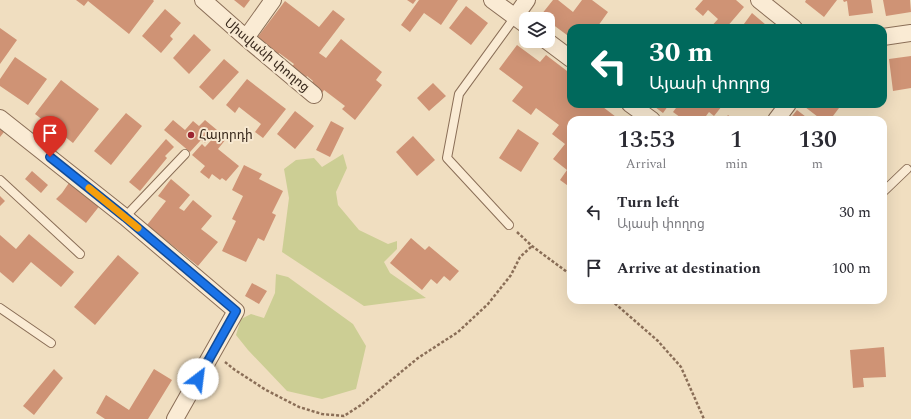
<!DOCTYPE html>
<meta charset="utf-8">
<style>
:root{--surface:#fff;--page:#f7f7f7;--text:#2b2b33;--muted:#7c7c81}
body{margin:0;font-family:Spectral,"Noto Sans Armenian",serif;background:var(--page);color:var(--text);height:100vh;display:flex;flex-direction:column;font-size:15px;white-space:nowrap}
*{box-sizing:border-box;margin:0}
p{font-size:13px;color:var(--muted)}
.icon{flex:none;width:22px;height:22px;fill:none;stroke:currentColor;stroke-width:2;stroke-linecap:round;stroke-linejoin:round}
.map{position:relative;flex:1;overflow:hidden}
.panel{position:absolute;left:567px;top:116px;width:320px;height:188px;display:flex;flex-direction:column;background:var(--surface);border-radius:12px;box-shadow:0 4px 16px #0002}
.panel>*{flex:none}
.guide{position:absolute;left:567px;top:24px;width:320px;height:84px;border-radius:12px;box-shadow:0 4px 16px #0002;background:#00695c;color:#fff;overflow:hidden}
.tools{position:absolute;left:519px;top:12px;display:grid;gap:8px}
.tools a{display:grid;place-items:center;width:36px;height:36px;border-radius:8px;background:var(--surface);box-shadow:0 4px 16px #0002;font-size:20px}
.pin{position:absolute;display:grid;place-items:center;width:34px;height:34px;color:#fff;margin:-41px -17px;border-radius:50% 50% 50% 0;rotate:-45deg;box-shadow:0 0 4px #0007}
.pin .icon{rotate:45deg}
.me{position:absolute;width:44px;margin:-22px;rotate:30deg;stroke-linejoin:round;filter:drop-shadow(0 0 3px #0008)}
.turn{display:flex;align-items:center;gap:14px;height:84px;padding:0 16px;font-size:18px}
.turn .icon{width:52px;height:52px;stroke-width:2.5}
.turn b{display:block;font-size:28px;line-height:34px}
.eta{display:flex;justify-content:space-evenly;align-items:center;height:68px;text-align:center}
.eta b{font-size:24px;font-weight:600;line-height:28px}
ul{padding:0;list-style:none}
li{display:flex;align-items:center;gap:12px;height:56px;padding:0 16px}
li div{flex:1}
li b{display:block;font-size:15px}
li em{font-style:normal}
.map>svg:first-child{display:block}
.green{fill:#ccce94}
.building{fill:#cf9375}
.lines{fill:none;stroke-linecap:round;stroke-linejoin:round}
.service-casing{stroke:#8a6e57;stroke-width:10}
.minor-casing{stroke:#8a6e57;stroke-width:18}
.path{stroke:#8a6e57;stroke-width:2.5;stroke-dasharray:3 2;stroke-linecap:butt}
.service{stroke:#faebd4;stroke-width:8}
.minor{stroke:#faebd4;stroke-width:16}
.route-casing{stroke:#114b97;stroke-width:10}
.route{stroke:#1a73e8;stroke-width:7}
.slow{stroke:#f59e0b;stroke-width:7}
.poi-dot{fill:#9b2530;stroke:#f7e8d0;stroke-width:1.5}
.labels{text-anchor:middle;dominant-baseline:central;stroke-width:4;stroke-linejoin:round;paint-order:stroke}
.street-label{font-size:13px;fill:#38281c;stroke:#f7e8d0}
.poi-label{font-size:13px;fill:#38281c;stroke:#f7e8d0;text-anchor:start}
</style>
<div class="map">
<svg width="911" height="419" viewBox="0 0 911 419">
<rect width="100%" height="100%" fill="#f0dec0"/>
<path class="green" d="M343 154 347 168 336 192 338 205 359 230 388 244 397 241V249L384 262 390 273 426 298 364 306 282 252 289 198 284 169 296 160 314 158 322 167Z
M276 274 288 277 353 324 366 346 356 389 322 399 287 391 248 350 236 335 241 319 251 314 264 318 275 293Z"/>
<path class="building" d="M76 0H153L154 1 129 34 88 1 84 6Z
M234 0H250L244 8Z
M407 0H416L413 4Z
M419 0H458L441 25 424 13 410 32 401 25Z
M553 0H558L573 12 582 0H592L608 12 598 26 600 28H571V38L548 21V19H546L541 15Z
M703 0H736L744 7 726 28H710L718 19 708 10 703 16 695 9Z
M806 0H837L824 17 805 2Z
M843 0H871L873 13 849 16 847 1 844 2Z
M883 0H910L911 12 886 16Z
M285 1 319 27 333 10 345 19 319 53 326 58 341 39 382 72 376 80 382 85 355 120 342 109 345 106 324 90 322 93 311 84 313 81 307 76 304 80 290 69 294 64 279 53 276 58 257 38Z
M466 6 488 23 471 45 449 28Z
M165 9 181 23 170 36 173 39 161 53 142 36Z
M752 13 766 25 764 28H741Z
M0 28 17 40 0 64Z
M194 34 211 50 189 74 173 58Z
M517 45 540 62 546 55 571 74V104H599L620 120H571V188L560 180 567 170 553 159 565 144 552 134 559 125 536 108 531 115 512 101 523 87 499 69Z
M911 56V88L893 91 889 59Z
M15 57 47 79 28 105 0 86V79Z
M224 59 239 72 213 100 199 87Z
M247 79 286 109 263 138 255 132 261 124 239 107 235 113 226 105Z
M61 80 99 109 73 143 35 114Z
M433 83 446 96 429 111 417 98Z
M651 104H666L668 106 663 113Z
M679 104H719L722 106 714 116 709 112 703 120H684L673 112Z
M807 104H842L830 120H822L805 107Z
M797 110 810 120H789Z
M295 111 314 126 295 149 277 134Z
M126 113 142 126 111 165 94 151Z
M728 115 734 120H724Z
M173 120 185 130 193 121 199 126 205 120 217 130 205 143 201 140 190 152 164 130Z
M331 121 344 128 330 157 316 150Z
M0 128 4 132 0 137Z
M518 129 539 143 521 172 499 158Z
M218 133 226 139 218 149 239 166 226 181 222 178 220 180 212 174 209 179 200 172 205 166 192 155 202 144 205 147Z
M413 136 435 160 417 176 396 152Z
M166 139 174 147 165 156 167 158 140 191 129 182Z
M244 165 262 174 259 179 283 191 272 213 276 215 264 241 258 238 246 262 222 251 236 221 232 219 243 196 232 190Z
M32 171 48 185 41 193 25 179Z
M171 179 190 195 179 208 184 211 193 200 212 216 201 229 218 242 198 266 147 225 166 201 158 196Z
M71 180 101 204 86 223 56 199 62 193Z
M0 196 5 201 0 206Z
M29 234 74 272 61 287 31 262 13 283 0 272V235L16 249Z
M411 238 425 250 429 246 459 271 450 281 444 276 437 284 431 279 422 290 390 263Z
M118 255 139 273 95 325 74 307Z
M252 283 267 291 259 304 245 296Z
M884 347 886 377 863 378 864 387 853 388 850 350Z
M54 369 63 378 34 415 23 406Z
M154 369 172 380 148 419H105L96 413 106 395 129 410Z"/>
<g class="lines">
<g class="service-casing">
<path id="service" d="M0 180 80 254
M883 192 907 169
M125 217 185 154
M509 225 447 158 459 94 515 17
M0 308 51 343"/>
</g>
<g class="minor-casing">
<path id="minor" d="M203 0 246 38 314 95
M492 0 526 25
M759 0 794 28
M515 17 527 0
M883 37 911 33
M246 38 273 0
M547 41 571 59
M630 104 652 120
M0 118 125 217 236 311 175 419
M776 120 788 104"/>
</g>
<path class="path" d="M517 232 532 246 571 275
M611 300 658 341 681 367 704 419
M225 362 235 370 266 390 299 407 322 414 344 416 361 405 418 358 458 332 488 304 511 275 520 257 532 246"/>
<use href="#service" class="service"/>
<use href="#minor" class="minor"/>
</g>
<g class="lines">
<g class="route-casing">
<path id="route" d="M50 157 125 217 236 311 198 379"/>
</g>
<use href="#route" class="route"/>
<path class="slow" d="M89 188 138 228"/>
</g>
<circle class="poi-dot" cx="191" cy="135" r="4"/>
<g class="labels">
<g class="street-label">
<text transform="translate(267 55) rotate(40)">Սիսվանի փողոց</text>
</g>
<g class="poi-label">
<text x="199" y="135">Հայորդի</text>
</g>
</g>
</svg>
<div class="tools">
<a><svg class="icon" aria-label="layers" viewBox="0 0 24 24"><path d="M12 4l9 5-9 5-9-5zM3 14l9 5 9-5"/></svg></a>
</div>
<div class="pin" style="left:50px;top:157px;background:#d93025"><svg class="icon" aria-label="arrive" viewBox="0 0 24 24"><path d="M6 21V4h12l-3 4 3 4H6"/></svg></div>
<svg class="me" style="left:198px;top:379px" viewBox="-20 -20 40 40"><circle r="19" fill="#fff"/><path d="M0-13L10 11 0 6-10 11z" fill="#1a73e8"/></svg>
<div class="guide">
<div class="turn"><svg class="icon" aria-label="left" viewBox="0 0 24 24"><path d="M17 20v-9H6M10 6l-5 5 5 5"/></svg><div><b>30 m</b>Այասի փողոց</div></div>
</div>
<section class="panel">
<div class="eta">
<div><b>13:53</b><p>Arrival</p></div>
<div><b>1</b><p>min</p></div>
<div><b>130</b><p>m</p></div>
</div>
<ul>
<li><svg class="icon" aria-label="left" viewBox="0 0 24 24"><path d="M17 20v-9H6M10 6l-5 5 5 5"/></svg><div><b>Turn left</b><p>Այասի փողոց</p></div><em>30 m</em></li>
<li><svg class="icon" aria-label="arrive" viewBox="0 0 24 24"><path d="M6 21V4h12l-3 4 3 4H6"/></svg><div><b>Arrive at destination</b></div><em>100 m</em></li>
</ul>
</section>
</div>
